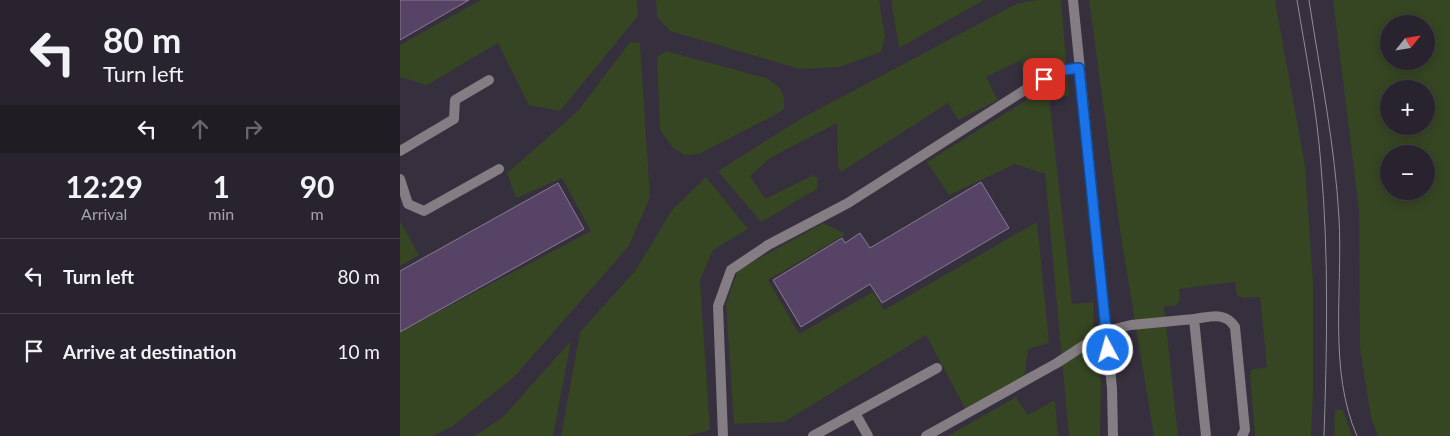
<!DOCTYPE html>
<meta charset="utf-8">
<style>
:root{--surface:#28232e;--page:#342f3a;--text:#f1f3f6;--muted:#a5a4aa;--line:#44404a}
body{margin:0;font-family:Lato,sans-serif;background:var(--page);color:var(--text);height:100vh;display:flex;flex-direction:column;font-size:19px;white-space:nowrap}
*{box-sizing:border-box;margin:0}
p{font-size:16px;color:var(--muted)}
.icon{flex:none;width:28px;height:28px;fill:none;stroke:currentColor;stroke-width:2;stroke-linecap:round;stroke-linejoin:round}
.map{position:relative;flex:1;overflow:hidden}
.details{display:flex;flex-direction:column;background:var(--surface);width:400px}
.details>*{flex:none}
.guide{background:#28232e;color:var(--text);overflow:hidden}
.needle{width:32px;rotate:60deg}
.controls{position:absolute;left:980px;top:15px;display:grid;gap:10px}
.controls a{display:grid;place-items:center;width:55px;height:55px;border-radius:50%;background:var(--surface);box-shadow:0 2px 12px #0003,0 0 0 1px var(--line);font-size:25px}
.pin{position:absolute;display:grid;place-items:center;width:42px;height:42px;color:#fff;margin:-21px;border-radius:10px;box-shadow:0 2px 8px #0006}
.me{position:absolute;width:55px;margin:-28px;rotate:354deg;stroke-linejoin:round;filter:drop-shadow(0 0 4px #0008)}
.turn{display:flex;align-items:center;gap:18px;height:105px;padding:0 20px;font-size:22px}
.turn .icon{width:65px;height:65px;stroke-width:2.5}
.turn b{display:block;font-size:35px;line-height:42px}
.lanes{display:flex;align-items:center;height:48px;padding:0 20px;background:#0003;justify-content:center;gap:25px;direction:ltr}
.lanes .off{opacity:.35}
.eta{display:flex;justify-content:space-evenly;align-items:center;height:85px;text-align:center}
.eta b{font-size:30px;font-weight:700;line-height:35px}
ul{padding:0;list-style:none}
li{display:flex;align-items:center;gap:15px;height:75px;padding:0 20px;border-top:1px solid var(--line)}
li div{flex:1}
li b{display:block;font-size:19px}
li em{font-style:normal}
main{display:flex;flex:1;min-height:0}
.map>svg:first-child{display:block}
.green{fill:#364522;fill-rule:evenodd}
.building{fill:#564366;stroke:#867d8f}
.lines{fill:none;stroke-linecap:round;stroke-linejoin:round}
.lane{stroke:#847d83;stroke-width:10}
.street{stroke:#847d83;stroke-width:10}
.tram{stroke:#918c98;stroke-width:1}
.route-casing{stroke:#114b97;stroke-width:12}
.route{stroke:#1a73e8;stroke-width:9}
</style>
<main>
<section class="details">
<div class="guide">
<div class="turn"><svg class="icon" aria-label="left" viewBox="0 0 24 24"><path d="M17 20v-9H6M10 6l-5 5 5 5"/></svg><div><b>80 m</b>Turn left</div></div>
<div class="lanes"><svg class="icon" aria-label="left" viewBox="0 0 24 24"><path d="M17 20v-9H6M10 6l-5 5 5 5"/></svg><svg class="icon off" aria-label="ahead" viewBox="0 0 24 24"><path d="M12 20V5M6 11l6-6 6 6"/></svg><svg class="icon off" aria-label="right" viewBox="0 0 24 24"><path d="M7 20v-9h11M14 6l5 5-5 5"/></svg></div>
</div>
<div class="eta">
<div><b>12:29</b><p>Arrival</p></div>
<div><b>1</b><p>min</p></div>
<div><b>90</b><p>m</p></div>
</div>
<ul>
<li><svg class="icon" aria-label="left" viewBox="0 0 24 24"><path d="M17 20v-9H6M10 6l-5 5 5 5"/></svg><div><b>Turn left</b></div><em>80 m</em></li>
<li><svg class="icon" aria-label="arrive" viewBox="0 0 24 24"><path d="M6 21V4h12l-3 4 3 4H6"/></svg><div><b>Arrive at destination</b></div><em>10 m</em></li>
</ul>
</section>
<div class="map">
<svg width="1050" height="436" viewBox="0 0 1050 436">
<rect width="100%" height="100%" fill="#362f3e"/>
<path class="green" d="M81 0H237L238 16 160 111 129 105 98 43 27 85 0 77V45Z
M256 0H479L485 37 481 52 439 67 400 69 270 31 257 17Z
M491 0H584L499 48Z
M638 0H661L669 96 649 97 672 304 694 302 693 330 701 383 700 436H669L645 174 615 164 549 195 527 162 627 100 621 60 586 77 598 100 558 120 548 103 441 172 438 167 437 123 370 158 350 176 365 199 413 175 418 178 417 189 361 222 318 171 404 117 618 3Z
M689 0H875L905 166 913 282V392L911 436H855L850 373 853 369 867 367 860 297 843 298 837 295 835 282 779 289 780 300 775 306H764L778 436H754L721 237Z
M933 0H1050V436H978L971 418 960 349 959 210ZM989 24H1026V61H989ZM989 89H1026V126H989ZM989 154H1026V191H989Z
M230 42 240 43 250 197 229 246 115 376 53 426 32 436H0V332L191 231 162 178 116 198 107 173 178 111Z
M266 51 366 78C381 87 385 91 384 109L373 116 299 154 285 155 273 148 260 130 257 57Z
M306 177 348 229 313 250 300 280 310 430 287 436H161L180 332 235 271 272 210Z
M0 221 19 255 0 266Z
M637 222 649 343 628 349 624 378 566 410 526 335 384 422 334 424 326 304 338 270 423 223 446 234 368 280 399 334 473 292 484 310Z
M171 341 153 436H74L102 418Z
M616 397 628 415 655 400 658 436H548Z
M935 409 943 410 952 436H934Z"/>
<path class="building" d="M0 0H69L0 40Z
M581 182 609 228 482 303 470 284 401 327 373 280 442 238 445 243 460 233 470 248Z
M158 183 184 229 0 332V271Z"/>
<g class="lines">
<path class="lane" d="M0 151 54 119 55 100 89 80
M0 179 8 204 24 211 99 169
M794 319C810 317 825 311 835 327L845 430 842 436
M455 413 468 436
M323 436 318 306 331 270 368 245 448 203 631 86 657 71 679 68
M413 436 537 368
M526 436 657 363 706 331 731 325 794 319 806 436"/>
<path class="street" d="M673 0 712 388 713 436"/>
<path class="tram" d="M897 0C906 55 917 110 921 166 929 256 927 346 924 436
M909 0C920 73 935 145 939 218 943 289 928 370 957 436"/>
</g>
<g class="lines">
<g class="route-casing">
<path id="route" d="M644 79 657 71 679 68 708 350"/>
</g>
<use href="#route" class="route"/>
</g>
</svg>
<div class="controls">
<a><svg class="needle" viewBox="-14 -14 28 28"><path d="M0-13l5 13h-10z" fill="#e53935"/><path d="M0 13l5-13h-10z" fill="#a5a4aa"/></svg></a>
<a>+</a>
<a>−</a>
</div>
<div class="pin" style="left:644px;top:79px;background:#d93025"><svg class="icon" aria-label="arrive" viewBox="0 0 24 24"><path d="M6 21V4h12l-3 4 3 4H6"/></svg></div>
<svg class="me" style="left:708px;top:350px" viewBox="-20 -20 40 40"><circle r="17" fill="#1a73e8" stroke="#fff" stroke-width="3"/><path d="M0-11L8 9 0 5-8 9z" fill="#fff"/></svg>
</div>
</main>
